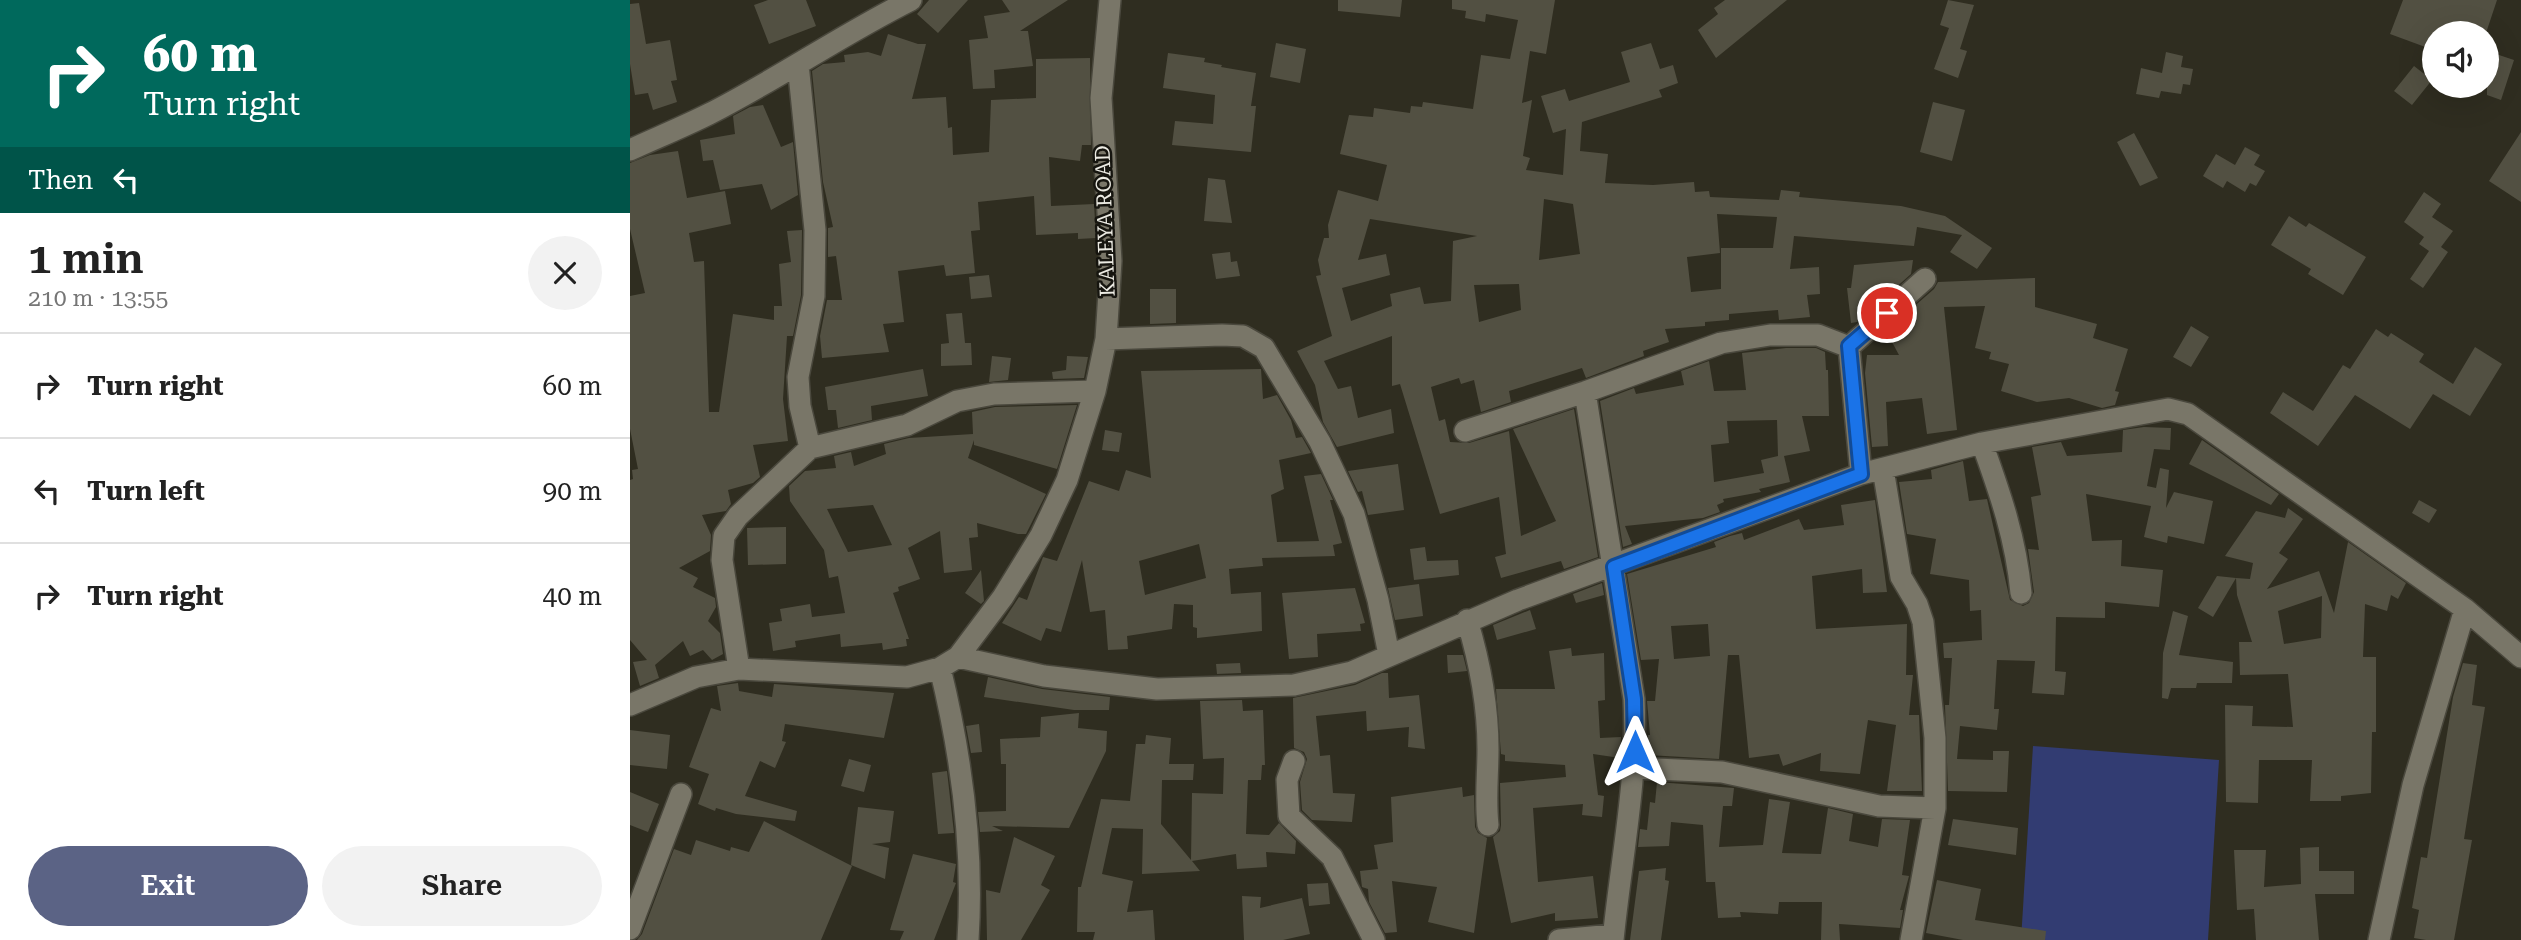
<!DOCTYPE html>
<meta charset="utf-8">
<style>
:root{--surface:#fff;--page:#f2f2f2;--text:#222;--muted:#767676;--line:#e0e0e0;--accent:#5b6385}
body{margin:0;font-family:"Roboto Serif",serif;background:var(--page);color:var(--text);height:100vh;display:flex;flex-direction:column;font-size:26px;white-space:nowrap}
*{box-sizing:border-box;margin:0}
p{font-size:23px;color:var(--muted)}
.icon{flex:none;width:38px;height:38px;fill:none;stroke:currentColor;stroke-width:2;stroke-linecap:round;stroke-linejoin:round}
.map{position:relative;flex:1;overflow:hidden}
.side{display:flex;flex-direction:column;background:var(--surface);width:630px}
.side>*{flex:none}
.banner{background:#00695c;color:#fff;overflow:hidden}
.tools{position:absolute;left:1792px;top:21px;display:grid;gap:14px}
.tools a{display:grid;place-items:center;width:77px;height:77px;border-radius:50%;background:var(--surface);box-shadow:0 7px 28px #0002;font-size:35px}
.pin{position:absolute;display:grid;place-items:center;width:60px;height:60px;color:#fff;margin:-30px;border:4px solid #fff;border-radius:50%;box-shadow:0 2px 7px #0007}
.me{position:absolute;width:77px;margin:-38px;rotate:0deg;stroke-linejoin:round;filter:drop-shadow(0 0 5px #0008)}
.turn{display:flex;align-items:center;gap:24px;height:147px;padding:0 28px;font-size:32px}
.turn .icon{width:91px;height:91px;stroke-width:2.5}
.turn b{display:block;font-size:49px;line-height:60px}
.then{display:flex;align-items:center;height:66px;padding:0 28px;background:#0003;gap:14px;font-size:26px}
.round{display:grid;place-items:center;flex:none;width:74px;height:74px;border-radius:37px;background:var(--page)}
.headline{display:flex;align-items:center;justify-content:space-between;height:119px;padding:0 28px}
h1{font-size:42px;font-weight:600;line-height:52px}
.cta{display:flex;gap:14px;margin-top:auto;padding:14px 28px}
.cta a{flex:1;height:80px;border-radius:42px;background:var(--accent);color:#fff;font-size:28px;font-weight:600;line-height:80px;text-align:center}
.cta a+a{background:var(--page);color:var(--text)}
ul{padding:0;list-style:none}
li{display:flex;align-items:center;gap:21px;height:105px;padding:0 28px;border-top:2px solid var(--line)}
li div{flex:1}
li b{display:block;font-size:26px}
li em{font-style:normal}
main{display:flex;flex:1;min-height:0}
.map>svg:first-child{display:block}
.green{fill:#323c72}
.building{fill:#525042;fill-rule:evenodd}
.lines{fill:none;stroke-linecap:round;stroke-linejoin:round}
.minor-casing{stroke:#4a483d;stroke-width:24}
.minor{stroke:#797668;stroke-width:21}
.route-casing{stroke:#114b97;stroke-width:18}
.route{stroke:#1a73e8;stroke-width:12}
.labels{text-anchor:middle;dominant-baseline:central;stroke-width:5;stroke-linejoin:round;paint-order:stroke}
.street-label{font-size:21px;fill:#ecebe3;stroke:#16150f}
</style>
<main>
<section class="side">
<div class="banner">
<div class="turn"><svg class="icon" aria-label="right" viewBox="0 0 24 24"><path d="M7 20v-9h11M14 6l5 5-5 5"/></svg><div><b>60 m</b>Turn right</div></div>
<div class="then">Then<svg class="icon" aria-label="left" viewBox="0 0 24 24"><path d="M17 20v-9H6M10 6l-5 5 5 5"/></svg></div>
</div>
<div class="headline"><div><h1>1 min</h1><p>210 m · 13:55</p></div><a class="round"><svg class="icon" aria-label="close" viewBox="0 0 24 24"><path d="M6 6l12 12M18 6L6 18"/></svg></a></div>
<ul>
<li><svg class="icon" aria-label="right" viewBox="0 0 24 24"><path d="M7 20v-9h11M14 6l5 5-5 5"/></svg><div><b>Turn right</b></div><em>60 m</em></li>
<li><svg class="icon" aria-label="left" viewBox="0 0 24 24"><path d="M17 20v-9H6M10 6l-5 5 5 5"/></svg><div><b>Turn left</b></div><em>90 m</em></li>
<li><svg class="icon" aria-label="right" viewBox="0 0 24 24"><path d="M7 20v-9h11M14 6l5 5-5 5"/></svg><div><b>Turn right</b></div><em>40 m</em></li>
</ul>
<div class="cta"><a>Exit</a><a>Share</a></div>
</section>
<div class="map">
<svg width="1891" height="940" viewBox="0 0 1891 940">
<rect width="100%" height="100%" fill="#2f2d20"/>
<path class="green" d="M1403 746 1589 760 1578 940H1391Z"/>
<path class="building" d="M138 0H176L186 26 139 44 124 5Z
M299 0H338L308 33 287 14Z
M372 0H438L390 31H398L403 66 364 70 365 88 343 89 339 40 358 38 354 16 380 12Z
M708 0H772L770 17 708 11Z
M822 0H925L916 54 900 51 892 103 902 100 893 156 900 158 896 170 933 175 936 129 923 133 911 96 935 89 939 101 1000 82 991 52 1021 43 1030 69 1043 65 1048 83 1029 90 1032 97 952 122 950 151 978 154 975 183 1023 185 1064 182 1065 192 1079 191 1080 197 1149 200 1151 190 1170 192 1169 197 1271 206 1315 216 1362 248 1347 269 1320 252 1332 235 1287 227 1284 246 1164 236 1160 269 1189 267 1190 294 1177 295 1180 317 1149 320 1148 310 1099 314V320L1075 322V326L1035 329 1039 342 1013 351 1014 356 956 378 952 368 879 391 881 402 851 412 844 380 831 384 829 378 801 387 809 421 815 419 820 442 839 443 879 431 891 536 926 521 883 429 944 409 968 557 934 569 931 561 871 578 865 557 876 554 869 497 810 514 770 384 762 386V336L694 361 708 389 721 386 728 418 761 409 764 433 707 447 693 422 685 385 667 351 702 336 686 276 691 275 688 260 694 238H699L698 225 708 190 748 201 757 165 710 154 719 115 743 117 744 108 780 113 781 106 792 107 793 102 843 109 851 55 880 59 888 20 856 14 855 22 835 18 836 11 822 9ZM914 199 943 204 950 254 909 260ZM1087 214 1147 217 1143 248H1091V289L1061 292 1057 257 1090 253ZM740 219 847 236 823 241 821 301 794 304 790 287 760 294 762 306 721 321 712 288 760 275 756 254 728 260ZM889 284 891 310 849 322 844 285Z
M1095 0H1157L1086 58 1068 30 1088 14 1084 8Z
M1318 0 1344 5 1330 49 1337 51 1328 78 1304 69 1319 28 1310 25Z
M1773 0H1867L1856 33H1804L1798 48 1760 34Z
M9 3 16 44 40 40 47 80 41 81 47 102 23 110 18 93 5 95 0 64V4Z
M258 34 288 44H296L282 99 316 97 318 128 322 127 323 155 359 152 361 100 406 98V59L460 58 461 145H452L450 161 419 157 421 206 464 204 466 238 448 239V233L406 235 404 196 348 202 350 230 341 231 345 273 316 276 314 265 268 271 274 322 253 324 259 352 192 358 190 336 197 300H212L206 256 198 257V228L203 227 193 182 182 71 193 64 215 62 214 55 238 52 251 56Z
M646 43 676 49 670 83 640 77Z
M1857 51 1884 60 1871 100 1857 95Z
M1536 52 1553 56 1551 67 1563 69 1560 85 1553 84 1551 94 1531 91 1529 98 1506 94 1511 68 1532 73Z
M538 53 575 58 574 62 592 65 591 67 626 73 621 106H626L621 152 542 145 545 121 583 124 585 95 533 88Z
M1784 66 1802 80 1782 105 1764 91Z
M1303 102 1335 110 1322 161 1290 152Z
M133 105 151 147 163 142 168 195 141 210 132 184 90 190 83 160 73 161 70 140 105 134 103 116 120 107Z
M1891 132V202L1859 181Z
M1504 133 1528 178 1510 186 1487 142Z
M1615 147 1630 155 1624 165 1635 171 1626 186 1620 183 1615 192 1597 181 1593 188 1573 176 1586 154 1605 165Z
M48 151 57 198 95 191 101 224 59 233 64 262 74 261 79 412H89L103 314 144 320V306H152L149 264 161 262 157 231 172 230 171 295 163 336H157L153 399 158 441 123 445 130 477 123 483 98 490 101 504 96 511 72 515 81 535 80 551 49 568 68 578 63 587 85 598 86 607 78 621 90 633 93 654 82 660 73 650 60 656 53 641 25 665 29 678 10 686 3 662 17 660 0 640V480L3 479 2 470 8 469 0 429V296L15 293 0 229V163L20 155Z
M578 178 595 180 602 223 574 221Z
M1794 192 1811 204 1802 217 1823 231 1811 247 1818 252 1793 288 1780 279 1799 251 1789 244 1794 237 1774 222Z
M1659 216 1676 227 1679 223 1736 257 1713 295 1678 274 1681 269 1641 245Z
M600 252 601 262 607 261 610 276 586 279 582 254Z
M1283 260 1281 274 1227 322 1221 323 1217 288H1221L1224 265Z
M359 275 362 297 341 299 339 277Z
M1405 278V307L1467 324 1463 338 1498 349 1485 391 1489 392 1485 405 1472 408 1439 398 1407 402 1371 391 1379 364 1359 359 1361 352 1345 348 1355 306 1314 307 1327 430 1297 434 1292 398 1256 402 1258 446 1242 447 1235 373 1237 355H1269L1256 331 1304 289 1308 282Z
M520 289H546V323L520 324Z
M332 313 335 343H341L342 365 311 366V344L319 343 316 314Z
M1561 326 1579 337 1561 367 1543 357Z
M1746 329 1758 337 1761 333 1794 354 1789 362 1823 384 1845 347 1872 364 1840 416 1803 394 1780 429 1725 395 1688 446 1640 413 1653 392 1683 411 1713 365 1720 369Z
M1156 348H1186L1195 352 1196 370H1198L1199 416H1172L1180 451 1154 456 1160 482 1129 489 1131 492 1093 499 1094 502 1087 505 1090 512 1073 518 995 526 1002 544 993 547 970 401 1004 388 1006 394 1054 385 1051 371 1079 361 1084 391 1116 390 1112 353ZM1147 420 1148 456 1131 460 1134 473 1084 482 1081 445 1099 443 1097 421Z
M362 356 381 358 378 380 359 382Z
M437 356 458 357 454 378 423 379 422 372 436 370Z
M293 369 298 396 241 406 242 420 208 428 206 410H198L195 387Z
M631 369 633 399 647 395 661 420 666 438 672 437 681 453 649 460 654 489 641 495 647 542 689 541 674 476 691 474 703 500H700L712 543 703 545 705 556 632 558 633 566 599 569 601 594 631 592 632 631 567 638V628L563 627V605L544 604 542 629 497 636 498 649 478 650 475 610 460 612 452 560 431 632 416 628 411 641 372 623 389 597 397 600 413 557 427 561 459 481 489 491 496 470 521 478 511 371ZM569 544 576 578 515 595 509 561Z
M447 405 427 469 344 445V440L338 458 416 494 396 534H388L347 523 348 537 339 538 342 570 314 573 310 531 278 548 290 579 268 587 269 591 263 593 279 639H276L277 646 253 650 252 643 211 647 210 634 165 641 166 647 143 651 139 623 152 621 150 609 180 604 182 617 215 613 208 576 199 578 194 550 160 501 159 486 175 471 206 468 204 456 221 452 224 466 256 454 254 444 279 438 343 434 342 412 365 407ZM243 505 262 545 218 552 197 509Z
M1514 427 1541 428 1540 450 1524 449 1517 486 1526 488 1530 468 1539 470 1536 508 1544 492 1583 501 1574 544 1538 536 1537 543 1514 537 1521 506 1456 494 1462 541 1492 540 1491 566 1533 570 1529 607 1475 602V618L1426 617 1425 671 1436 672 1434 695 1402 693 1405 661 1367 660 1364 709H1369L1367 730 1330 726 1327 759 1363 760V751H1379L1377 792 1318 791 1315 705H1319L1322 658H1314L1313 643 1352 640 1351 610 1340 611 1339 580 1300 574 1306 539 1277 534 1269 482 1302 479 1301 470 1333 461 1339 501 1357 499 1380 600 1393 606 1399 603 1404 592 1398 549 1409 550 1401 497 1411 495 1402 447 1431 442 1437 456 1492 452 1493 430Z
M475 430 492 433 489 452 472 450Z
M1572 440 1649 494 1641 505 1559 464Z
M768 464 774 510 738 515 732 491 728 492 718 471Z
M1245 500 1257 592 1233 593 1232 569 1182 576 1186 629 1277 624 1276 675H1283L1279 715H1289L1292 791H1257L1266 725 1238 720 1230 774 1190 771 1191 753 1153 766 1149 754 1119 758 1109 655H1098L1089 759 1017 755 1018 735H1020L1017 701H1025L1029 659 1011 660 997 574 1086 547 1084 542 1100 536 1112 533 1114 540 1169 519 1174 530 1214 525 1211 505ZM1078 624 1080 656 1044 659 1041 626Z
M1789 500 1807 510 1799 523 1782 513Z
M1658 508 1673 519 1649 553 1658 559 1637 589 1689 571 1704 613 1718 542 1776 583 1768 599 1761 595 1757 611 1735 604 1733 657H1746V732H1742L1741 793 1711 796V801H1680L1682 760H1629L1628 803 1596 802 1595 705 1623 706 1622 726 1663 727 1658 674 1610 675 1609 642H1622L1607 595 1606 578 1620 579 1623 563 1595 556 1626 511 1655 518ZM1692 596 1691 638 1654 644 1648 611Z
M156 527V564L118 565 117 528Z
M795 547 797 561 828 560 829 575 784 580 780 549Z
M351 570 354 601 351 604 335 593Z
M1587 576 1606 578 1583 617 1568 608Z
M972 583 974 595 946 603 943 594Z
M789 584 793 616 765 620 758 588Z
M725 588 735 623 730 624 731 631 687 634 688 657 659 659 652 593Z
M900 610 906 629 867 640 863 625Z
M1543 611 1558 616 1549 655 1603 662 1602 683H1567L1566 688H1541L1538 699 1532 698 1533 653Z
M941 648 942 656 974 653 975 700 968 701 970 738 991 737 990 758 963 754 968 795 974 796 972 817 952 815 953 804 903 808 908 882 963 876 968 918 925 921V913L881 923 863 837 870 831 871 825 870 783 936 777 935 765 875 761V755L871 754 866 689H925L919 651Z
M817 655H833L837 671 818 673Z
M610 663 611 673 587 674 586 664Z
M1833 663 1847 665 1842 705 1855 707 1834 839 1842 840 1824 940H1796L1784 938 1789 910 1782 908 1791 857 1797 858 1823 697Z
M752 673H758L759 698 789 695 795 749 778 747 779 727 737 731 736 711 686 716 690 756 700 755 703 793 725 794 722 822 682 820 672 810 670 782 677 759 674 752 664 748 663 698 725 685Z
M358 677 412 689 480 697 479 710H444L354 697Z
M108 683 109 691 142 697 144 684 264 693 254 738 155 724 152 741 156 742 145 768 130 761 115 796 167 811 165 821 106 814 86 808 85 811 68 804 79 774 59 767 81 708 91 711 87 686Z
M612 700 613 711 633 710 635 765H632L631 780H618L616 834 639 835 649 823 666 841 665 854 636 852 637 867 607 869 606 854 562 861 570 871 512 874 513 829 482 828 472 874 503 881 497 912 523 910 525 940H463L465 932H447L448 887H451L471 799 500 801 506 744H515L516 735 541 738 539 764H564L563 780H532L531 824 561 860 562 793 593 794 594 758 573 759 570 701Z
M449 713 448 728 477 731 476 751 439 828 362 826 373 831 350 832 348 812 376 811V764H371L370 739 410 737 411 717Z
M349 724 352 752 341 753 336 726Z
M0 730 40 735 37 769 0 765Z
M219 759 241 765 234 792 211 786Z
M317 771 324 833 308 834 302 773Z
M1027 782 1104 788 1102 806H1093L1089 847 1133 845 1139 799 1160 802 1152 853 1191 854 1198 808 1223 814 1219 841 1248 847 1252 819 1280 820 1272 875 1279 876 1270 910H1273L1270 928 1209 924 1210 940H1191L1192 902H1149L1148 914 1110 912 1111 917 1088 918 1085 882H1076L1073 825 1041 822 1039 846 1008 847 1010 829 1017 830 1020 802 1025 803Z
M832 787 833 797 844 795 845 827 848 833 857 838 844 933 798 922 807 887 762 881 767 932 755 933 739 902 738 889 732 887 730 871 748 869 744 845 763 842 761 797Z
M0 792 29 804 18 832 0 825Z
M228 807 264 811 260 842 242 844 259 848 255 879 221 865Z
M1323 819 1388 828 1386 855 1318 845Z
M134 821 222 866 191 940H7L12 934 44 849 61 855 66 840 100 851 101 847 119 852Z
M384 837 425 856 411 885 420 890 391 940H357L356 890 370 893Z
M1689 847V871H1724V894H1685L1689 940H1626L1624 909 1607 910 1604 850H1636L1634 887 1671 884 1670 848Z
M283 854 326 864 323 882 326 883 304 940H270L274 931 260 930Z
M1036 868 1035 880 1039 881 1031 940H1000L1009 871Z
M1307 880 1351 889 1345 920 1416 931 1415 940H1333L1296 933Z
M698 883 700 904 679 906 677 884Z
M612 896 631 897 630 908 672 898 680 934 653 940H614Z"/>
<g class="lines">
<g class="minor-casing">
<path id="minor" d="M168 64 185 230 184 296 168 377 170 406 180 448
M0 150C26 138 53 127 79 114 148 79 211 35 281 0
M476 339 592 335 613 336 634 348 690 442 724 514 748 600 759 655
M955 392 1004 699C1008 781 991 859 983 940
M835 431 955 392 1091 343 1140 335H1188L1219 347
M1352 443C1370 493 1386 539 1391 593
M1253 469 1271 577 1287 604 1293 622 1305 738V808L1281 940
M1231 474 1219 347 1295 279
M837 620C850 663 858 704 858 749 858 775 855 799 858 825
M328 657 414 676 527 689 664 685 722 672 888 600 1231 474 1352 443 1538 409 1558 414 1835 609 1891 657
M310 668C332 758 344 847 338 940
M109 669 92 560 94 536 108 516 180 448 277 425 327 401 364 394 465 391
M0 705 66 677 109 669 277 677 310 668 328 657 373 597 411 535 437 480 465 391 476 339 481 261 471 98 480 0
M664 761 657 780 659 816 702 857 744 940
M1004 768 1092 772 1249 806 1305 808
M0 929 51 794
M929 940 983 935
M1749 940 1783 785 1835 609"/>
</g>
<use href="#minor" class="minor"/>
</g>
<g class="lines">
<g class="route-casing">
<path id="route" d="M1005 752 1004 699 984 567 1231 474 1219 346 1257 313"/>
</g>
<use href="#route" class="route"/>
</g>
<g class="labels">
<g class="street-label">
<text transform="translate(475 221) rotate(-92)">KALEYA ROAD</text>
</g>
</g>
</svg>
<div class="tools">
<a><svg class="icon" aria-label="sound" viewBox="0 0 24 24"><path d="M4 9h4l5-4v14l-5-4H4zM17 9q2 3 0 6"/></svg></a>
</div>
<div class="pin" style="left:1257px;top:313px;background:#d93025"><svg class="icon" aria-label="arrive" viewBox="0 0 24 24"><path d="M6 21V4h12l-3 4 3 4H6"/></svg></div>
<svg class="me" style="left:1005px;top:752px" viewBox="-20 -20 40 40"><path d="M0-17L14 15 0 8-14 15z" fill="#1a73e8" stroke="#fff" stroke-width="4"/></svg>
</div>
</main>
